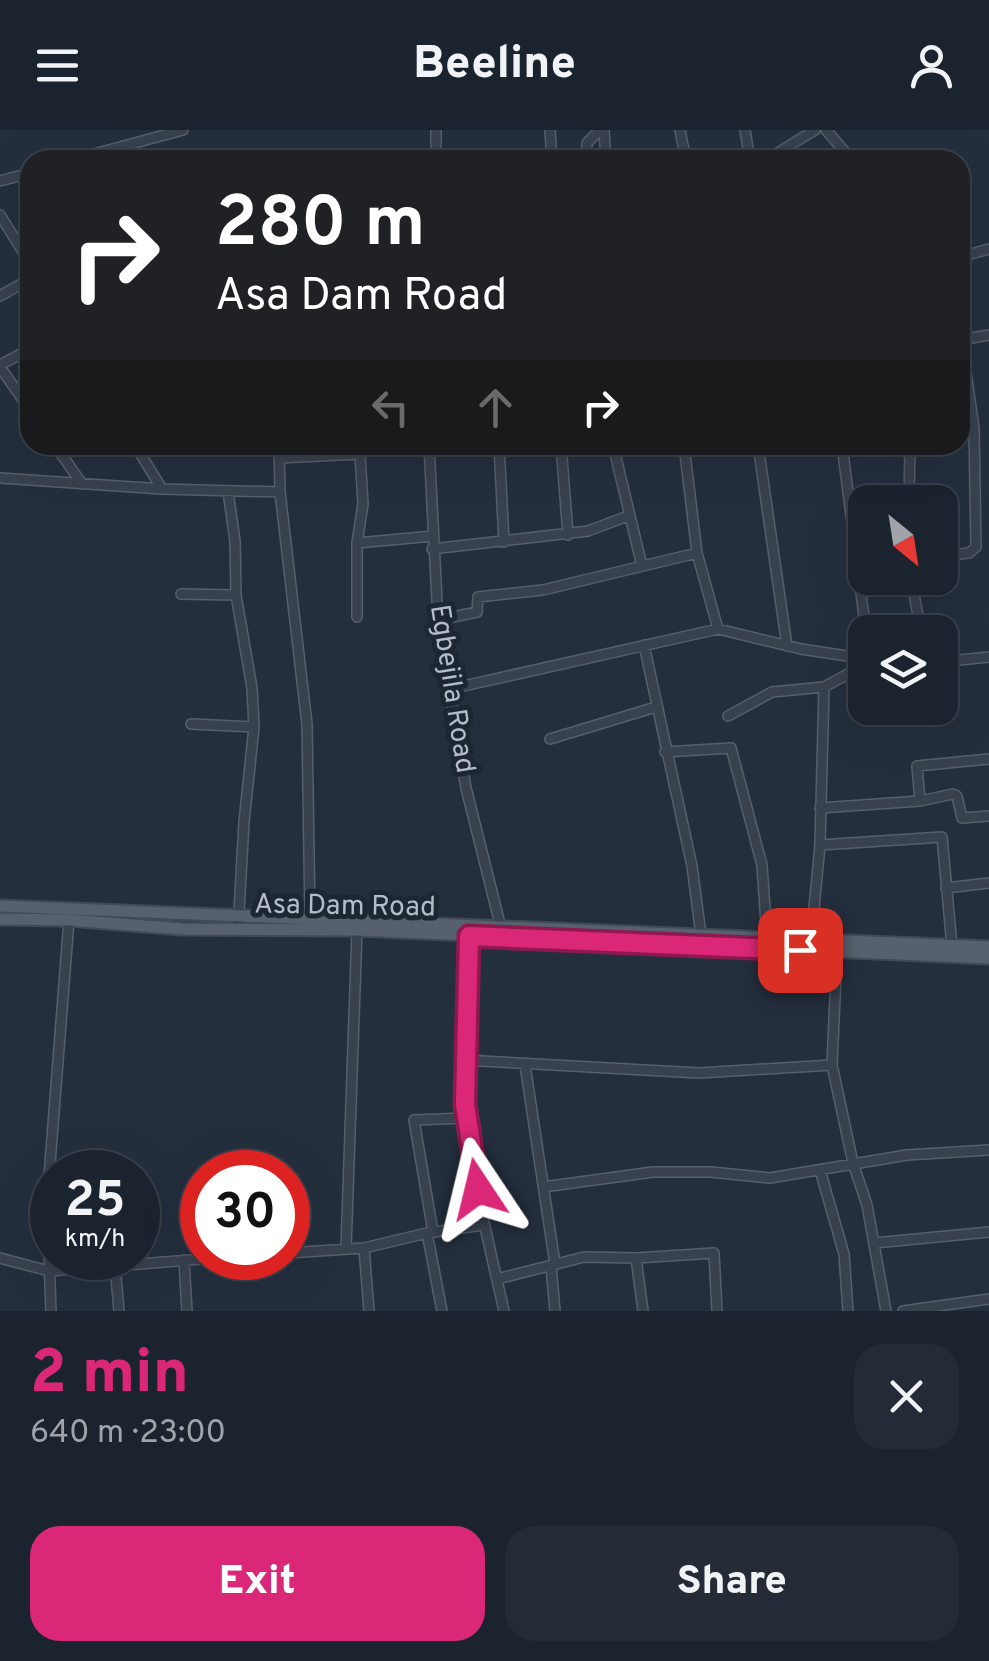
<!DOCTYPE html>
<meta charset="utf-8">
<style>
:root{--surface:#1b232e;--page:#242b36;--text:#f1f3f6;--muted:#a0a4aa;--line:#39404a;--accent:#db2777}
body{margin:0;font-family:Overpass,sans-serif;background:var(--page);color:var(--text);height:100vh;display:flex;flex-direction:column;font-size:38px;white-space:nowrap}
*{box-sizing:border-box;margin:0}
p{font-size:32px;color:var(--muted)}
.icon{flex:none;width:55px;height:55px;fill:none;stroke:currentColor;stroke-width:2;stroke-linecap:round;stroke-linejoin:round}
.map{position:relative;height:1181px;overflow:hidden}
.drawer{display:flex;flex-direction:column;background:var(--surface);flex:1}
.drawer>*{flex:none}
.guide{position:absolute;left:20px;top:20px;width:950px;height:305px;border-radius:30px;box-shadow:0 10px 40px #0002,0 0 0 2px var(--line);background:#202124;color:#fff;overflow:hidden}
.needle{width:65px;rotate:150deg}
.fabs{position:absolute;left:848px;top:355px;display:grid;gap:20px}
.fabs a{display:grid;place-items:center;width:110px;height:110px;border-radius:20px;background:var(--surface);box-shadow:0 10px 40px #0002,0 0 0 2px var(--line);font-size:50px}
.speed{position:absolute;left:30px;top:1020px;display:flex;gap:20px;font-size:50px;font-weight:700;text-align:center}
.speed>*{display:grid;place-content:center;width:130px;height:130px;border-radius:50%;background:var(--surface);box-shadow:0 10px 40px #0002,0 0 0 2px var(--line);line-height:1}
.speed small{font-size:25px;font-weight:400}
.speed .limit{border:15px solid #d22;background:#fff;color:#111}
.pin{position:absolute;display:grid;place-items:center;width:85px;height:85px;color:#fff;margin:-42px;border-radius:20px;box-shadow:0 5px 15px #0006}
.me{position:absolute;width:110px;margin:-55px;rotate:350deg;stroke-linejoin:round;filter:drop-shadow(0 0 8px #0008)}
.turn{display:flex;align-items:center;gap:35px;height:210px;padding:0 30px;font-size:45px}
.turn .icon{width:130px;height:130px;stroke-width:2.5}
.turn b{display:block;font-size:70px;line-height:85px}
.lanes{display:flex;align-items:center;height:95px;padding:0 30px;background:#0003;justify-content:center;gap:50px;direction:ltr}
.lanes .off{opacity:.35}
.round{display:grid;place-items:center;flex:none;width:105px;height:105px;border-radius:30px;background:var(--page)}
.overview{display:flex;align-items:center;justify-content:space-between;height:170px;padding:0 30px}
h1{font-size:60px;font-weight:800;line-height:75px;color:var(--accent)}
.action{display:flex;gap:20px;margin-top:auto;padding:20px 30px}
.action a{flex:1;height:115px;border-radius:30px;background:var(--accent);color:#fff;font-size:40px;font-weight:800;line-height:115px;text-align:center}
.action a+a{background:var(--page);color:var(--text)}
header{display:flex;justify-content:space-between;align-items:center;height:130px;padding:0 30px;background:var(--surface);font-size:45px;font-weight:800}
.map>svg:first-child{display:block}
.lines{fill:none;stroke-linecap:round;stroke-linejoin:round}
.minor-casing{stroke:#565f6c;stroke-width:12}
.major-casing{stroke:#414a57;stroke-width:15}
.minor{stroke:#38414e;stroke-width:9}
.major{stroke:#56606e;stroke-width:11}
.route-casing{stroke:#8e194d;stroke-width:25}
.route{stroke:#db2777;stroke-width:18}
.labels{text-anchor:middle;dominant-baseline:central;stroke-width:10;stroke-linejoin:round;paint-order:stroke}
.street-label{font-size:28px;fill:#b4bcc9;stroke:#1d2633}
</style>
<header><svg class="icon" aria-label="menu" viewBox="0 0 24 24"><path d="M4 6h16M4 12h16M4 18h16"/></svg>Beeline<svg class="icon" aria-label="person" viewBox="0 0 24 24"><circle cx="12" cy="8" r="4"/><path d="M4 21q1-7 8-7t8 7"/></svg></header>
<div class="map">
<svg width="989" height="1181" viewBox="0 0 989 1181">
<rect width="100%" height="100%" fill="#242f3e"/>
<g class="lines">
<g class="minor-casing">
<path id="minor" d="M550 0 552 30
M604 0 606 30
M680 0 686 30
M745 0 750 30
M826 0 852 30
M72 30 183 0
M436 30V0
M531 30 552 27
M586 30 587 13 600 0
M766 30 815 0
M0 51 30 43
M0 85 30 133
M960 127 989 119
M0 166 30 149
M966 209 989 205
M0 235 30 219
M0 237 30 280
M55 315 82 354
M135 315 162 359
M279 315 280 362 307 594 310 788
M429 315 438 490 466 658 501 798
M499 315 504 412
M561 315 568 405
M613 315 642 436
M684 315 697 423 718 499
M758 315 787 516
M842 315 866 502
M280 328 360 324 363 374 357 413V487
M0 348 162 359 280 362
M228 361 235 411 236 465 252 558 254 597 244 692 238 800
M909 372 910 315
M357 413 433 406
M432 419 588 401 628 386
M940 426 969 423 976 417 974 298 963 221 966 209 960 187
M911 448 921 502
M181 464 236 465
M438 490 477 482 478 467 543 460 697 423
M644 515 692 736 701 805
M940 532 989 527
M450 559 718 499 801 519 847 526 865 536
M728 586 772 562 824 557
M191 594 254 597
M550 609 656 577
M665 622 731 618 762 735 767 809
M920 671 917 636 989 629
M820 678 920 671 953 664 957 666 962 688 989 686
M820 715 942 707 952 816
M946 758 989 753
M469 805C466 866 458 930 466 991 474 1055 490 1118 504 1181
M811 810 820 715 824 557 863 536
M837 822 832 935 853 1033 867 1075 886 1181
M463 930 699 943 832 935
M525 935 555 1134
M820 1040 844 1124 848 1181
M543 1057 653 1042H711L770 1048 907 1025 989 1020
M433 1102 414 990 466 988
M427 1103 442 1181
M874 1113 989 1102
M364 1118 369 1181
M346 1119 357 800
M288 1123 364 1118 427 1103 483 1095
M0 1128 49 1141 216 1128
M636 1128 643 1181
M184 1130 187 1181
M115 1135 119 1181
M551 1136 555 1181
M497 1149 584 1127 636 1128 714 1123 717 1181
M51 1181 47 1072 69 790
M903 1181 989 1169"/>
</g>
<g class="major-casing">
<path id="major" d="M0 776 989 817
M0 789 69 790 182 799 357 800 989 828"/>
</g>
<use href="#minor" class="minor"/>
<use href="#major" class="major"/>
</g>
<g class="lines">
<g class="route-casing">
<path id="route" d="M478 1059 465 974 469 806 800 820"/>
</g>
<use href="#route" class="route"/>
</g>
<g class="labels">
<g class="street-label">
<text transform="translate(451 559) rotate(81)">Egbejila Road</text>
<text transform="translate(345 777) rotate(1)">Asa Dam Road</text>
</g>
</g>
</svg>
<div class="fabs">
<a><svg class="needle" viewBox="-14 -14 28 28"><path d="M0-13l5 13h-10z" fill="#e53935"/><path d="M0 13l5-13h-10z" fill="#a0a4aa"/></svg></a>
<a><svg class="icon" aria-label="layers" viewBox="0 0 24 24"><path d="M12 4l9 5-9 5-9-5zM3 14l9 5 9-5"/></svg></a>
</div>
<div class="speed"><div>25<small>km/h</small></div><div class="limit">30</div></div>
<div class="pin" style="left:800px;top:820px;background:#d93025"><svg class="icon" aria-label="arrive" viewBox="0 0 24 24"><path d="M6 21V4h12l-3 4 3 4H6"/></svg></div>
<svg class="me" style="left:478px;top:1059px" viewBox="-20 -20 40 40"><path d="M0-17L14 15 0 8-14 15z" fill="#db2777" stroke="#fff" stroke-width="4"/></svg>
<div class="guide">
<div class="turn"><svg class="icon" aria-label="right" viewBox="0 0 24 24"><path d="M7 20v-9h11M14 6l5 5-5 5"/></svg><div><b>280 m</b>Asa Dam Road</div></div>
<div class="lanes"><svg class="icon off" aria-label="left" viewBox="0 0 24 24"><path d="M17 20v-9H6M10 6l-5 5 5 5"/></svg><svg class="icon off" aria-label="ahead" viewBox="0 0 24 24"><path d="M12 20V5M6 11l6-6 6 6"/></svg><svg class="icon" aria-label="right" viewBox="0 0 24 24"><path d="M7 20v-9h11M14 6l5 5-5 5"/></svg></div>
</div>
</div>
<section class="drawer">
<div class="overview"><div><h1>2 min</h1><p>640 m · 23:00</p></div><a class="round"><svg class="icon" aria-label="close" viewBox="0 0 24 24"><path d="M6 6l12 12M18 6L6 18"/></svg></a></div>
<div class="action"><a>Exit</a><a>Share</a></div>
</section>
